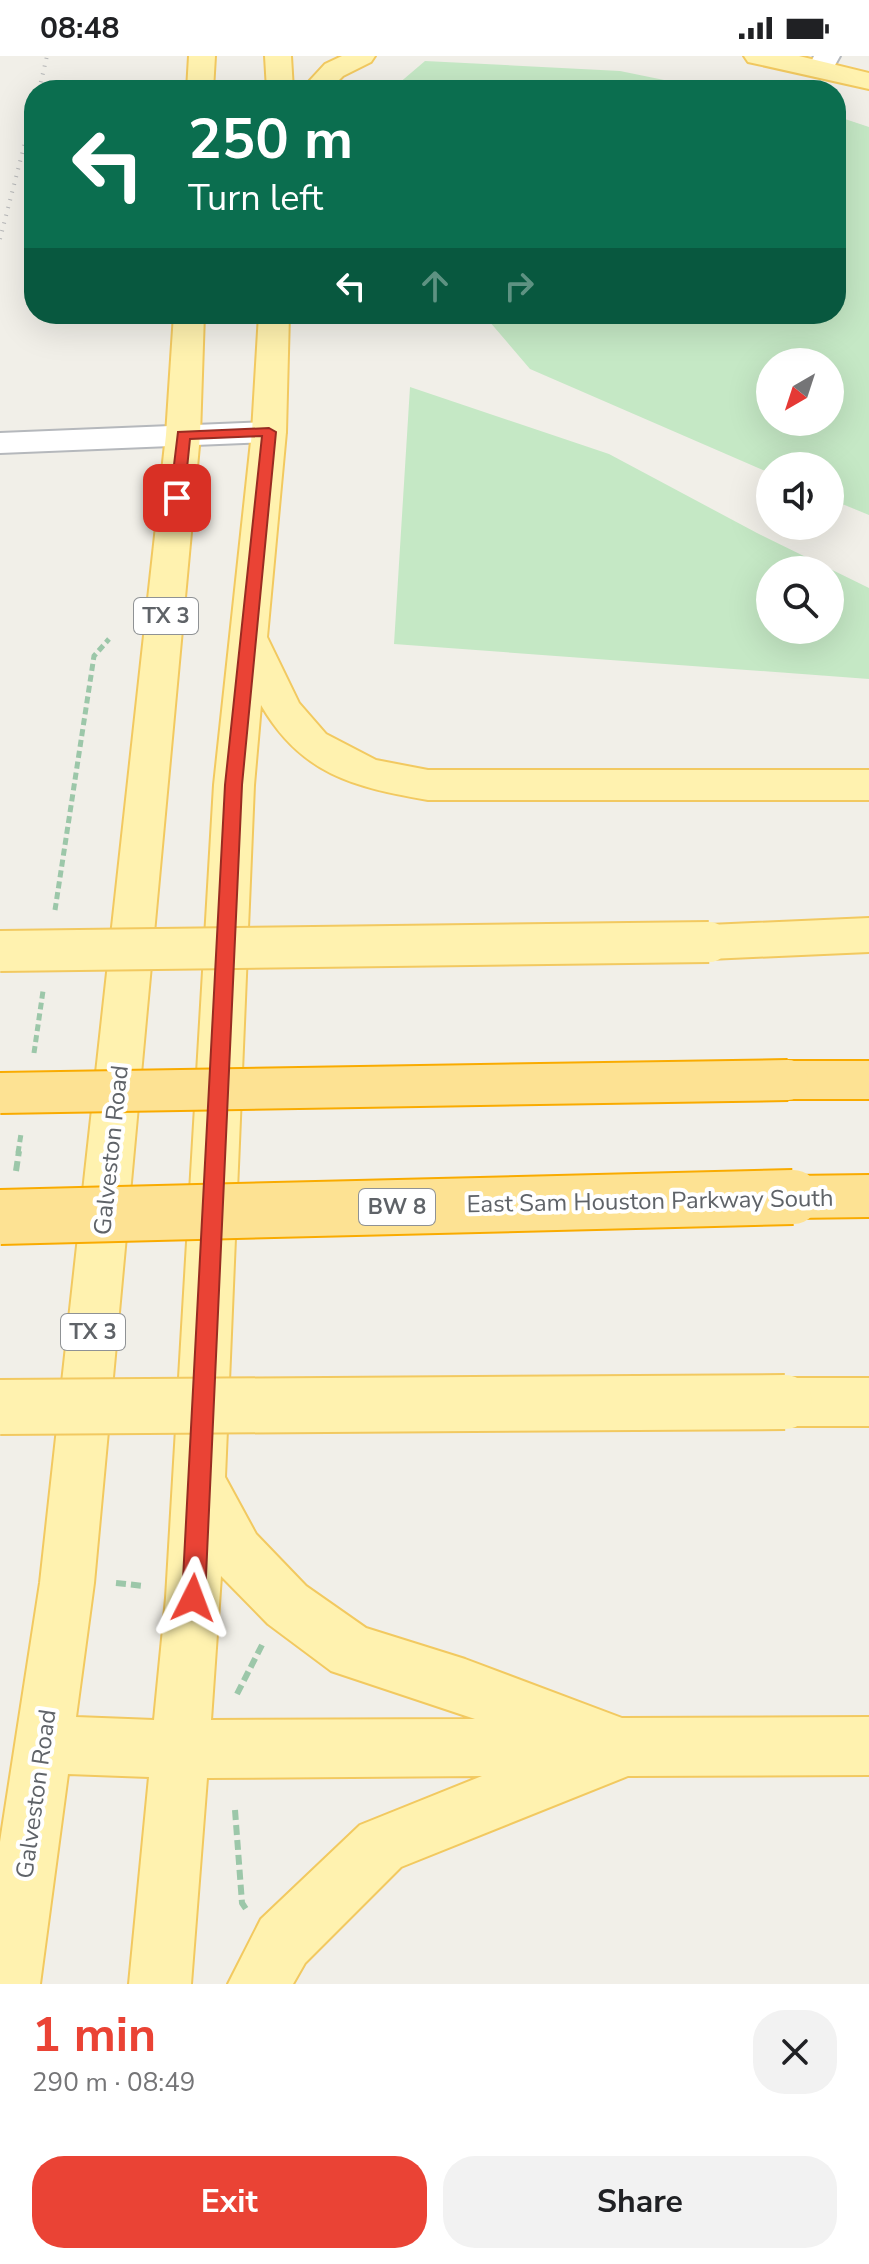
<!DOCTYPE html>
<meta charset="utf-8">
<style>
:root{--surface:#fff;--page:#f2f2f2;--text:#202124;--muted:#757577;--accent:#ea4335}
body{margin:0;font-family:"Nunito Sans",sans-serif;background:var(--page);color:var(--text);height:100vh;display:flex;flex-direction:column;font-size:30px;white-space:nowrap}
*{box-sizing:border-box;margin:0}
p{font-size:26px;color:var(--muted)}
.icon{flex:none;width:44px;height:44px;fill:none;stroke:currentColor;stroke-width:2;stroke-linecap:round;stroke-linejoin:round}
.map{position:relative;height:1928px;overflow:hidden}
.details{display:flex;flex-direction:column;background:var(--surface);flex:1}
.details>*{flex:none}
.top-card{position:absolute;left:24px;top:24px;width:822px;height:244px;border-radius:32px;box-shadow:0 8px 32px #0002;background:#0b6e4f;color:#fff;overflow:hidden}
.needle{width:52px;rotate:219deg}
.buttons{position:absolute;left:756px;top:292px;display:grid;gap:16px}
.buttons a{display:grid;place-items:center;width:88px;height:88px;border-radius:50%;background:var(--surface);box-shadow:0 8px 32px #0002;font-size:40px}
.pin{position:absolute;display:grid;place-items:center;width:68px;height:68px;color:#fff;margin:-34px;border-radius:16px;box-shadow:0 4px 12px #0006}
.me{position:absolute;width:88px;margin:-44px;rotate:3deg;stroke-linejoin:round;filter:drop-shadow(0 0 6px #0008)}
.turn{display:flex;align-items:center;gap:28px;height:168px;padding:0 32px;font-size:36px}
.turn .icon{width:104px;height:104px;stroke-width:2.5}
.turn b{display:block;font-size:56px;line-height:68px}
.lanes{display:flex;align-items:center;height:76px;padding:0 32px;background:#0003;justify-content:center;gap:40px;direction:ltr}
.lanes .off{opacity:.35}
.round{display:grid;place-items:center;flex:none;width:84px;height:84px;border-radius:32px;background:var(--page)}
.head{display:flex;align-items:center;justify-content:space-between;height:136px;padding:0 32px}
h1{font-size:48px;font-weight:700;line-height:60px;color:var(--accent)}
.button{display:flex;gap:16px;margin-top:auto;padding:16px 32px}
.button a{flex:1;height:92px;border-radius:32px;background:var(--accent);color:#fff;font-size:32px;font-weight:700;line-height:92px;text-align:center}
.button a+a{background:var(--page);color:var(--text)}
.status{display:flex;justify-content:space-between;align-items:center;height:56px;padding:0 40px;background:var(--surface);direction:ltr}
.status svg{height:22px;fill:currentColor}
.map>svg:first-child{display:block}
.green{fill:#c5e8c5;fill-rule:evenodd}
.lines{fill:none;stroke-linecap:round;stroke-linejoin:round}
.minor-casing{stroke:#b5b8bc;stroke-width:4}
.major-casing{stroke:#f2c960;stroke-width:4}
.highway-casing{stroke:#f9ab00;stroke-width:4}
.path-far1{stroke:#9cc7a9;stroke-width:5;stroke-dasharray:7 4;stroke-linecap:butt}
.path{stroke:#9cc7a9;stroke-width:6;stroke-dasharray:10 5;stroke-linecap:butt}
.minor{fill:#fff;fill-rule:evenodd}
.major{fill:#fff2af;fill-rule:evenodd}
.highway{fill:#fde293;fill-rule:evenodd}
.rail{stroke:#b6b7b8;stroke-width:4;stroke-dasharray:1 7;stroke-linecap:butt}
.major-bridge-far1-casing{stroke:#f2c960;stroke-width:44;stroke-linecap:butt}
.major-bridge-casing{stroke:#f2c960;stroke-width:58;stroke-linecap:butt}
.highway-bridge-far1-casing{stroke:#f9ab00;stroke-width:44;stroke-linecap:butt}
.highway-bridge-casing{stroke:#f9ab00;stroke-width:58;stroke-linecap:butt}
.major-bridge-far1{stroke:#fff2af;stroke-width:40}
.major-bridge{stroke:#fff2af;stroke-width:54}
.highway-bridge-far1{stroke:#fde293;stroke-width:40}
.highway-bridge{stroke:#fde293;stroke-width:54}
.route{fill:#ea4335;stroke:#982c22;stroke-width:2}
.labels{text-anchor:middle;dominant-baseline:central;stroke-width:8;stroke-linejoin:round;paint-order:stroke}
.shield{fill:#fff;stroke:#8f9295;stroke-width:2}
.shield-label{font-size:22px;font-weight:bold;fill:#5f6368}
.street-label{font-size:24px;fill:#5f6368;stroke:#fff}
</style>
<div class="status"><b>08:48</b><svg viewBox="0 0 49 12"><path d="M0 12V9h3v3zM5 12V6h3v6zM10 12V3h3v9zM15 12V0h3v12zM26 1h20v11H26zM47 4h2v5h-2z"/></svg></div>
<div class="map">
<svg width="869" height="1928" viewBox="0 0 869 1928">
<rect width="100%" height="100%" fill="#f1efe8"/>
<path class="green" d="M425 5 620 15 713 34H391Z
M836 60 869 71V459L830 443V410H770V417L530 313 483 258H836ZM830 306V366H770V306Z
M410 331 609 398 757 477 869 532V623L394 588ZM770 514H830V574H770Z"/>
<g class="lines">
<g class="minor-casing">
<path id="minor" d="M814 0H840L830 18H812L808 12Z
M269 366 281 369 286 376 281 383 269 386 0 397V377Z"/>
</g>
<g class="major-casing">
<path id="major" d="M189 0H215L213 34H187Z
M265 0H291L293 34H267Z
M342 0H375L371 6 343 20 329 34H301L325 8Z
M744 0H799L869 17V33L748 6Z
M174 258H204L200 379 94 1527 76 1661 154 1664 166 1542 214 729 252 376 259 258H289L286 376 267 581 299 647 326 678 376 704 428 714H869V744H428C353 731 301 718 261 649L254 729 225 1421 256 1478 306 1530 366 1572 465 1603 622 1662 869 1661V1719L628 1720 401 1811 305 1907 293 1928H228L261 1863 360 1769 482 1720 207 1722 191 1928H129L149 1721 68 1718 40 1928H0V1786L40 1527 166 379ZM221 1520 268 1568 331 1615 475 1663 211 1664Z
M869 862V896L709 903 694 898 688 886 694 874 709 869Z
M785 1322H869V1370H785L767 1363 759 1346 767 1329Z"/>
</g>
<g class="highway-casing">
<path id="highway" d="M788 1005H869V1043H788L772 1037 765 1024 772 1011Z
M869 1119V1161L793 1162 776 1156 769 1141 776 1126 793 1120Z"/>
</g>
<path class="path-far1" d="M55 854 94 600 109 583
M34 997 43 935
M18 1097 21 1078"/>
<path class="path" d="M16 1115 19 1095
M116 1527 144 1530
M237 1638 262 1589
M235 1754 242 1847 246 1853"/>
<use href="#minor" class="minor"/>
<use href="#major" class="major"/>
<use href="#highway" class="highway"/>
<path class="rail" d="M39 34 47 0
M0 183 34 52"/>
<g class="major-bridge-far1-casing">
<path id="major-bridge-far1" d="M0 895 709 886"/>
</g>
<g class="major-bridge-casing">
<path id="major-bridge" d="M0 1351 785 1346"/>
</g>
<g class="highway-bridge-far1-casing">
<path id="highway-bridge-far1" d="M0 1037 788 1024"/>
</g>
<g class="highway-bridge-casing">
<path id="highway-bridge" d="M0 1161 793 1141"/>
</g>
<use href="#major-bridge-far1" class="major-bridge-far1"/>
<use href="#major-bridge" class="major-bridge"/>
<use href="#highway-bridge-far1" class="highway-bridge-far1"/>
<use href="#highway-bridge" class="highway-bridge"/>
</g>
<path class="route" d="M269 372 276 376 242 729 205 1542 201 1550 193 1553 185 1550 182 1542 225 729 262 380 190 383 184 442 177 446 170 442 178 376Z"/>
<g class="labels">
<g class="shield">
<rect x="134" y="542" width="64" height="36" rx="6"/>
<rect x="359" y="1133" width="76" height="36" rx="6"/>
<rect x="61" y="1258" width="64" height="36" rx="6"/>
</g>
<g class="shield-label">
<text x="166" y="560">TX 3</text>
<text x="397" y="1151">BW 8</text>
<text x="93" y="1276">TX 3</text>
</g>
<g class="street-label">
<text transform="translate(111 1094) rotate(-84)">Galveston Road</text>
<text transform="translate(650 1145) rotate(-1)">East Sam Houston Parkway South</text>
<text transform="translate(36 1738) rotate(-82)">Galveston Road</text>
</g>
</g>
</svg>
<div class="buttons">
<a><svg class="needle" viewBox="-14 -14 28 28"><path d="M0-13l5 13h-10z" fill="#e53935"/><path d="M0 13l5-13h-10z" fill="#757577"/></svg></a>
<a><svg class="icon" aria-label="sound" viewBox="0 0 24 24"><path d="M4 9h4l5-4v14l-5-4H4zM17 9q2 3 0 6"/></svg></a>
<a><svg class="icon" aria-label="search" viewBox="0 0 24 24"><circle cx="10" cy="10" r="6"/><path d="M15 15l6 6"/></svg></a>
</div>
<div class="pin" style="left:177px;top:442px;background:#d93025"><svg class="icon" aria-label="arrive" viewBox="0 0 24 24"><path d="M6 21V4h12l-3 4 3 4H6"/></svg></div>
<svg class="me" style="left:193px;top:1542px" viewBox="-20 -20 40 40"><path d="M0-17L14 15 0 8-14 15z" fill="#ea4335" stroke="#fff" stroke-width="4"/></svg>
<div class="top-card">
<div class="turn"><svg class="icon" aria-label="left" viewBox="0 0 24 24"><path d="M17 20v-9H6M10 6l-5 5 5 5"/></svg><div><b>250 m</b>Turn left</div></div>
<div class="lanes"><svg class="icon" aria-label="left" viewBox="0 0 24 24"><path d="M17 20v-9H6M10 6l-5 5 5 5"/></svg><svg class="icon off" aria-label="ahead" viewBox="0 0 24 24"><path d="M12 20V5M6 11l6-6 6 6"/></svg><svg class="icon off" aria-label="right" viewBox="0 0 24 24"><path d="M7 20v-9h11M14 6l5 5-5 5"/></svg></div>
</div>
</div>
<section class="details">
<div class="head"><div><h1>1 min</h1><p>290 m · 08:49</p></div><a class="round"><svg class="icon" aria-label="close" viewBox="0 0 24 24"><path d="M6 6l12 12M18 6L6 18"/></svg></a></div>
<div class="button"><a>Exit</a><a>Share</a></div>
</section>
